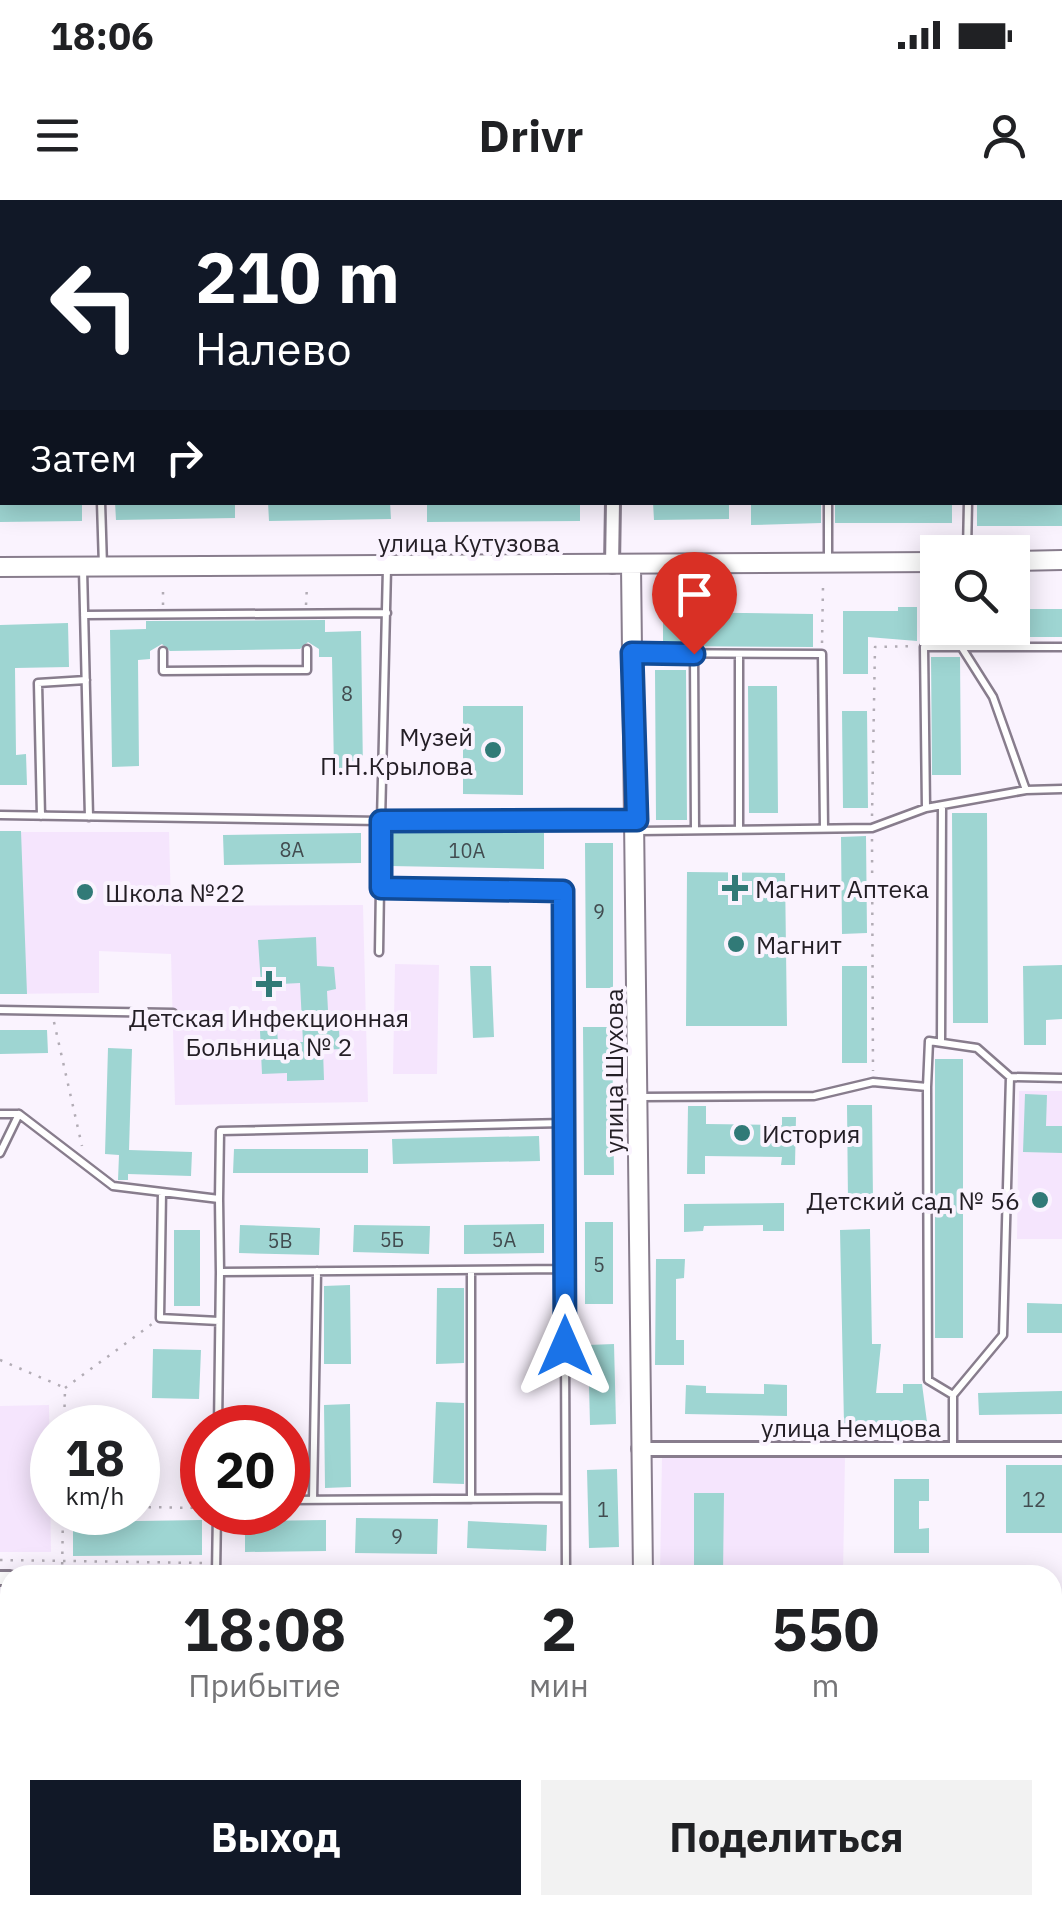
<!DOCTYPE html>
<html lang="ru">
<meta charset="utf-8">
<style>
:root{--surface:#fff;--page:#f2f2f2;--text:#202124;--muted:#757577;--accent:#111827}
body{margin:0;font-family:"IBM Plex Sans",sans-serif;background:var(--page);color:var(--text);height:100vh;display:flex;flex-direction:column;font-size:38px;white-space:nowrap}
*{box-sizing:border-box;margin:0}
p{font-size:32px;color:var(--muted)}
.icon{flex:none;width:55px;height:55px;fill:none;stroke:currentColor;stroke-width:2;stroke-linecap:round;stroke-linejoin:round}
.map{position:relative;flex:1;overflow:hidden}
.sheet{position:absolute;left:0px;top:1365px;width:1062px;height:350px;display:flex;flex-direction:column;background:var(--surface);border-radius:30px 30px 0 0;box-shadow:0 5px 25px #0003}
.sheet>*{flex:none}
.top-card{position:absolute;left:0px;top:0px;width:1062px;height:305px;box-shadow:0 5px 25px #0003;background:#111827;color:#fff;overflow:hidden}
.controls{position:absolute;left:920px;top:335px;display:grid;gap:20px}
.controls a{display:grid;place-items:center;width:110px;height:110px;border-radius:0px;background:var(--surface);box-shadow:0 5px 25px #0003;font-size:50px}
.speed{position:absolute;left:30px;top:1205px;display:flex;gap:20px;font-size:50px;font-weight:700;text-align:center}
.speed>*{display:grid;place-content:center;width:130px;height:130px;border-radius:50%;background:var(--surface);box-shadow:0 5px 25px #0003;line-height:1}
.speed small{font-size:25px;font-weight:400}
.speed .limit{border:15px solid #d22;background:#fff;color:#111}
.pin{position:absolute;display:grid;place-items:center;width:85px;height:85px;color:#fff;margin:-102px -42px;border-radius:50% 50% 50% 0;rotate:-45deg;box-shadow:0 0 10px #0007}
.pin .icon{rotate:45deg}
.me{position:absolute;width:110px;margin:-55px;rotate:0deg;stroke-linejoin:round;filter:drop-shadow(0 0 8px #0008)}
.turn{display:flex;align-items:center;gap:35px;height:210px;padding:0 30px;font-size:45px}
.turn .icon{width:130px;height:130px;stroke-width:2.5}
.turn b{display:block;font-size:70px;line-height:85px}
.then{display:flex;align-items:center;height:95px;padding:0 30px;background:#0003;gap:20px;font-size:38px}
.eta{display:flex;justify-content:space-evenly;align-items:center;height:170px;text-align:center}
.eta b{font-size:60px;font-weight:800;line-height:70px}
.action{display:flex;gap:20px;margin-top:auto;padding:20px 30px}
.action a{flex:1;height:115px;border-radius:0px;background:var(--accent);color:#fff;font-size:40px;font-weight:800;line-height:115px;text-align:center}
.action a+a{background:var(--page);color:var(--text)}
.status{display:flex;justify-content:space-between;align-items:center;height:70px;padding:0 50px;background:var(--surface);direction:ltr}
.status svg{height:28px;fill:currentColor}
header{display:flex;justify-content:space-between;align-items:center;height:130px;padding:0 30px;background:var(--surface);font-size:45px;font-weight:800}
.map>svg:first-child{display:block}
.built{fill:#f5e5fd}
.building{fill:#9ed5d2}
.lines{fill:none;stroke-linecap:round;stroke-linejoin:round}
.lane-casing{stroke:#887d8d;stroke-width:11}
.street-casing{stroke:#887d8d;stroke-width:18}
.secondary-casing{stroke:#887d8d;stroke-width:22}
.path{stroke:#b2acb5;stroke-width:2.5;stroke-dasharray:2.5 8;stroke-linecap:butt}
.lane{stroke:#fff;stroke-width:6}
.street{stroke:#fff;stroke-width:12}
.secondary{stroke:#fff;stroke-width:18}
.route-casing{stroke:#114b97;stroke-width:25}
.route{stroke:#1a73e8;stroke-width:18}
.poi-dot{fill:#317a77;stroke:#faf3fe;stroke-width:4}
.labels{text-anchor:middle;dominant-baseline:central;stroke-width:8;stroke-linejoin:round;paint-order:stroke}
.number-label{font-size:20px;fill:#424c50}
.street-label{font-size:25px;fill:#231e25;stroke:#faf3fe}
.poi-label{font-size:25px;fill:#231e25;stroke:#faf3fe;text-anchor:start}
</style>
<div class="status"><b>18:06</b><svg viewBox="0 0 49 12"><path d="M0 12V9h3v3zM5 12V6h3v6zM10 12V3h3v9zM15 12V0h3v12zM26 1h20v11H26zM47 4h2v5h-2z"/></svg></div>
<header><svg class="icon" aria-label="menu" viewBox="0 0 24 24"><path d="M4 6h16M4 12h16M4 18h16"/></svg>Drivr<svg class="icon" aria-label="person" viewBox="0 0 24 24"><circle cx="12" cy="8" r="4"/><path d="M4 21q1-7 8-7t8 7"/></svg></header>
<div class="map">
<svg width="1062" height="1715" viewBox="0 0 1062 1715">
<rect width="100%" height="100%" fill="#faf3fe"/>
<path class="built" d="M0 632H169L171 706 363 705 368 902 175 905 171 754 99 751V793L0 794Z
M395 764 439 765 437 874H393Z
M1019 891H1062V1039H1017Z
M49 1205 51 1352H0V1206Z
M845 1256 843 1375H660L662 1257Z"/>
<path class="building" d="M0 302H82V321L0 322Z
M115 302H235V318L116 320Z
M268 302H390L391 319 269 321Z
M427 302H580V321L427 322Z
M653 302H729V319L654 320Z
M751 302H821V323L751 325Z
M835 302H952V323H835Z
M977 302H1062V326H977Z
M898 407H917V441L868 437V474H843V411H898Z
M1012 409H1062V437H1012Z
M663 412 813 414V447L663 446Z
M325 420V432L361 431 363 571H334L332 457H319V449L308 442 300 449 170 451 162 444 150 451V459L138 460 139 566 112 567 110 430 146 429V421Z
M68 423 69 467 15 468 16 555 26 554 27 585H0V425Z
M931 457H960L961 575H932Z
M655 470H686L687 620H656Z
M748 486H777L778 613H749Z
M463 506H523V595L463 594Z
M842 511H867L868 608H843Z
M952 613H987L988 823H953Z
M390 630 544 633V669L390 666Z
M0 631H21L27 794H0Z
M361 633V663L224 665 223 635Z
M866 636 867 733 842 734 841 637Z
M585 643H613V788H586Z
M687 672 785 673 787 826H686Z
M316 737 317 766 334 767 336 789 327 791 329 830 339 829 340 849 323 850 324 880 287 881V873L262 874 260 831 277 830 278 842H303L300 783 261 785 258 740Z
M1062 765V819L1046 820V845H1024L1023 766Z
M470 766H491L494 837 473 838Z
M842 766H867V863H842Z
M583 827H612L614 975H584Z
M0 830H47L48 853 0 854Z
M108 848 132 849 129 950 192 952 191 976 128 974V980H118L119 955 105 954Z
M935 859H963V1138H935Z
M1025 894 1047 895 1046 926H1062V953L1023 952Z
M847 905H872L873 1002H848Z
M688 906H706V924L782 925V917H796L795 965H781L782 957 705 956V974H687Z
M539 936 540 961 393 964 392 939Z
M234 949H368V973H233Z
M784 1003V1031H763V1025L704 1026 703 1031 684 1032V1004Z
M585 1022H613V1104H585Z
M544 1024V1053L464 1054V1025Z
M240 1025 320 1028 319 1055 239 1053Z
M354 1025 430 1026 429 1054 353 1052Z
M870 1029 872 1144H881L876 1193H903V1184H922L927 1222 844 1224 840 1030Z
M174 1030H200V1106H174Z
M656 1059H685L684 1078 676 1079V1140H684V1165H655Z
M350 1085 351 1164H324V1086Z
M437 1088H464V1163L436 1164Z
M1027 1103 1062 1104V1133H1027Z
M614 1144 616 1224 590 1225 588 1145Z
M153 1149 201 1150 199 1199 152 1198Z
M764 1184 787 1185V1216L685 1214 686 1185 706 1186V1193L764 1194Z
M1062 1191V1214L979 1215 978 1193Z
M436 1202 464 1203V1284L433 1283Z
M350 1204 351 1287 325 1288 324 1205Z
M1006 1265H1062V1333H1006Z
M617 1269 619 1347 589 1348 587 1270Z
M894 1279H929V1301H919V1329L929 1328V1353H894Z
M694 1293H724L723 1375H694Z
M356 1318 438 1319 437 1354 355 1353Z
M202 1320V1355L73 1356V1322Z
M326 1320V1351L245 1352V1321Z
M468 1321 547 1325 546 1351 467 1348Z"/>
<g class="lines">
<g class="lane-casing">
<path id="lane" d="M95 0V2
M252 0V2
M540 0 541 2
M1060 269H1062
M0 281H2
M101 302 103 366
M967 352 968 302
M828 362V302
M83 369 89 617
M84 415 387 413
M947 446 948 428
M962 448 993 497 1026 590
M163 451V471L307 470V449
M634 453 822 454 824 628
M694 453 695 630
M739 454V630
M926 608 924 447H1062
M0 615 381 621 387 368
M41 616 38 483 86 480
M638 631 872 628 926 608 1026 590 1062 589
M381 688 563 691 566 1375
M379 752 381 621 631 620
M0 810 173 813
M941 842 942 606
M927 887 928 1180 953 1195V1250
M641 897 814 896 873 882 927 887 929 841 977 848 1010 877 1062 878
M0 914H19L113 986 219 999 220 1072
M0 953 19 914
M162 992 160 1118 219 1121
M219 999 220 931 564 923
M471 1070V1299
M953 1195 1003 1135 1010 877
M218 1228 220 1072 565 1069
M288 1300 565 1298
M313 1300 317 1071
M216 1375 217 1312
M313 1705 318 1715
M804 1705V1715
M188 1715 189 1705"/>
</g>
<g class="street-casing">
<path id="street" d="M612 0V2
M612 366 613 302
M639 1249H1062
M0 1378H10
M1052 1426H1062
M1052 1531 1062 1537
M217 1715V1705"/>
</g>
<g class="secondary-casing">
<path id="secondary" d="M1012 361 1062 360
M631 366 643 1375
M0 367 938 362
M643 1715V1705"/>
</g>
<path class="path" d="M875 2 876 0
M1060 34H1062
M163 405V387
M306 405 307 386
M822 443 823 387
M872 616 875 447 913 446
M872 639 873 871
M54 822 82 946
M0 1160 63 1187
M65 1188 152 1124
M64 1228 65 1189
M138 1307 202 1308
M0 1360 203 1363
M62 1375 63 1312
M236 1705V1715"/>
<use href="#lane" class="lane"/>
<use href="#street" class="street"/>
<use href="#secondary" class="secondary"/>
</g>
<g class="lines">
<g class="route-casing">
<path id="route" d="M565 1146 563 691 381 688V621L637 620 632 453 694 454"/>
</g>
<use href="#route" class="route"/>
</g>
<g class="poi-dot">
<circle cx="493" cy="550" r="10"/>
<path d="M730 673h10v10h10v10h-10v10h-10v-10h-10v-10h10z"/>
<circle cx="85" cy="692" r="10"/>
<circle cx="736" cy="744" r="10"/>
<path d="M264 769h10v10h10v10h-10v10h-10v-10h-10v-10h10z"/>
<circle cx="742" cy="933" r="10"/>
<circle cx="1040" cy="1000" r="10"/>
</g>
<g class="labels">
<g class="number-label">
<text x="347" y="493">8</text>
<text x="292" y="649">8А</text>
<text x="467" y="650">10А</text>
<text x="599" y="711">9</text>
<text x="392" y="1039">5Б</text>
<text x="504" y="1039">5А</text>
<text x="280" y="1040">5В</text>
<text x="599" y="1064">5</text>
<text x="1034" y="1299">12</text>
<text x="603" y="1309">1</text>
<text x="397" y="1336">9</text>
</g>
<g class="street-label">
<text x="469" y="342">улица Кутузова</text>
<text transform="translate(613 871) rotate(-90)">улица Шухова</text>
<text x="851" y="1227">улица Немцова</text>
</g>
<g class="poi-label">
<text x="473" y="536" text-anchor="end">Музей<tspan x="473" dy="29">П.Н.Крылова</tspan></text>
<text x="755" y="688">Магнит Аптека</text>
<text x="105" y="692">Школа №22</text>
<text x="756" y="744">Магнит</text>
<text x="269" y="817" text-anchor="middle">Детская Инфекционная<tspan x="269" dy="29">Больница № 2</tspan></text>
<text x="762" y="933">История</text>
<text x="1020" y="1000" text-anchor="end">Детский сад № 56</text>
</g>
</g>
</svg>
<div class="controls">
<a><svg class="icon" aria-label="search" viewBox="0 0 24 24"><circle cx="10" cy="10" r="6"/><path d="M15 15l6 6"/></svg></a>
</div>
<div class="speed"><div>18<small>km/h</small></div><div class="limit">20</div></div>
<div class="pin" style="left:694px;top:454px;background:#d93025"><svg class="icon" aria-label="arrive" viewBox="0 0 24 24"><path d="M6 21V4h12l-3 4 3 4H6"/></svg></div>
<svg class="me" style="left:565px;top:1146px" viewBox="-20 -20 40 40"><path d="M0-17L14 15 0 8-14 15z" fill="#1a73e8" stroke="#fff" stroke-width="4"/></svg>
<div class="top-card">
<div class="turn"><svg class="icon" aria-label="left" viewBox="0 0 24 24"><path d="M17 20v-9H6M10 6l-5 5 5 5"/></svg><div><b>210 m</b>Налево</div></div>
<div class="then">Затем<svg class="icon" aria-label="right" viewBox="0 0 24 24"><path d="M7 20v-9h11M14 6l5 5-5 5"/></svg></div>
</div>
<section class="sheet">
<div class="eta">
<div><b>18:08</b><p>Прибытие</p></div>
<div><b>2</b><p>мин</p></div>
<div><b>550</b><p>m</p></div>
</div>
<div class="action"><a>Выход</a><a>Поделиться</a></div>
</section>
</div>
